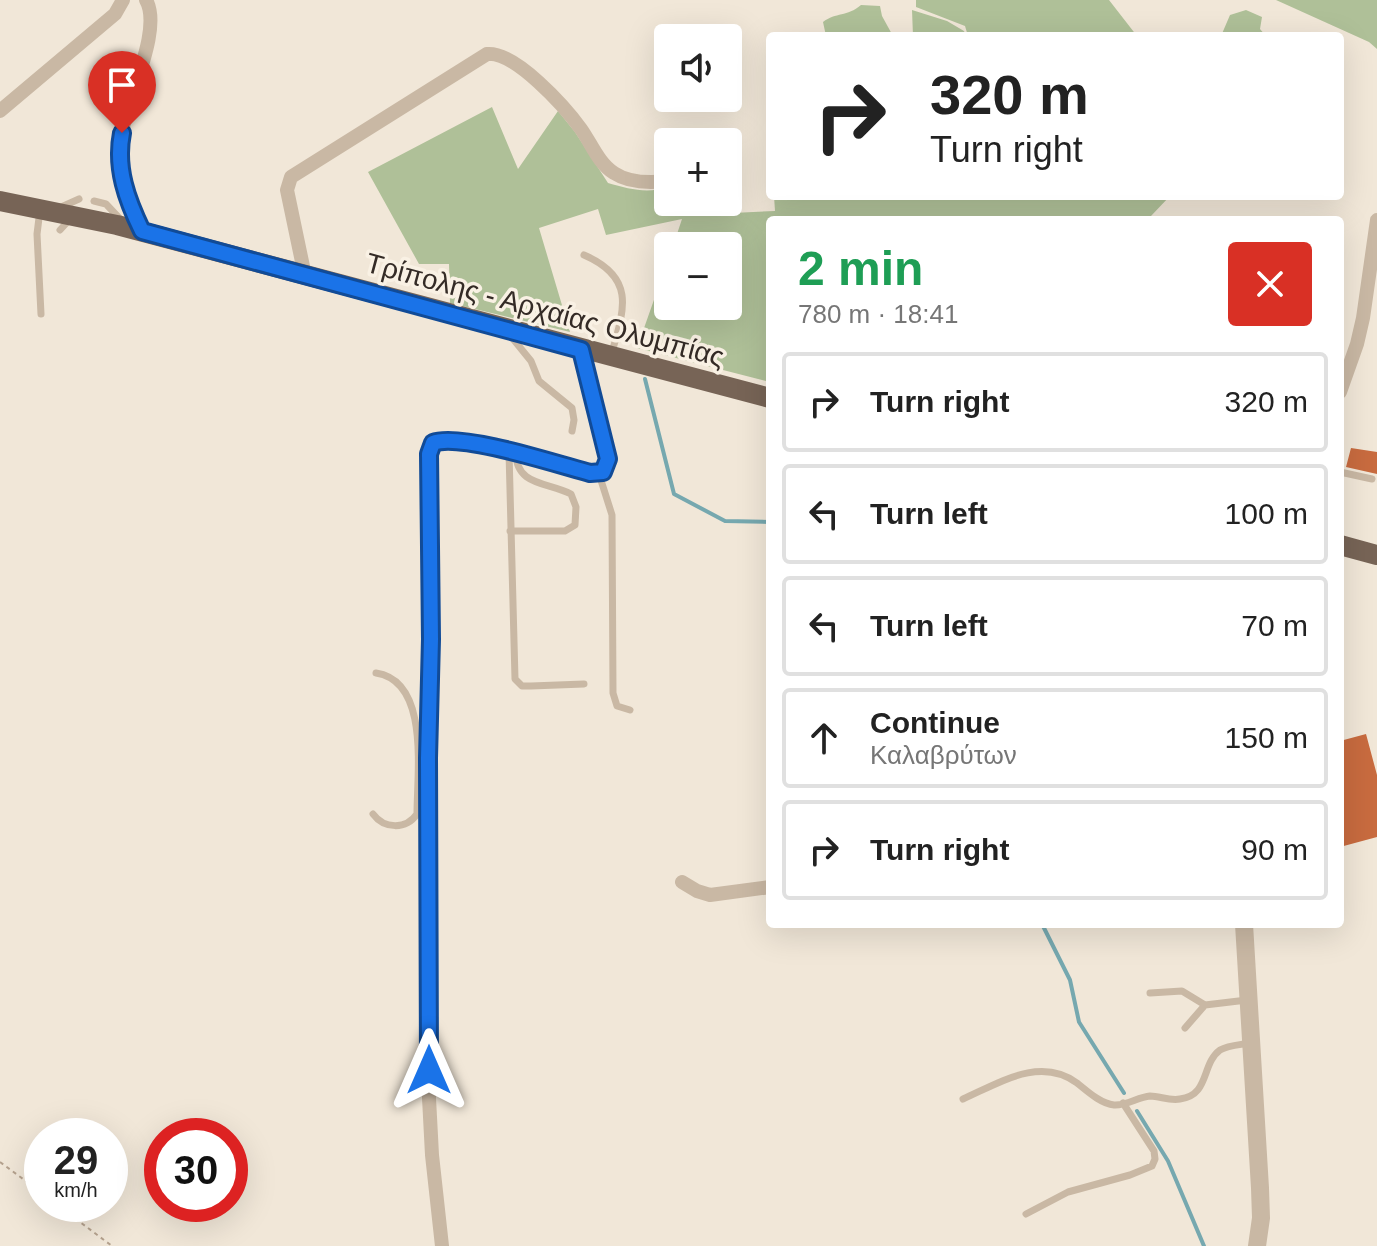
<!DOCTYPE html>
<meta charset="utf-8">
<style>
:root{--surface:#fff;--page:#f6f6f6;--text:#222;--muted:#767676;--line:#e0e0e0}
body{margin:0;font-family:Arial,sans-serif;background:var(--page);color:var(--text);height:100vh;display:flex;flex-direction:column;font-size:30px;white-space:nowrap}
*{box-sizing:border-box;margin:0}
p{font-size:26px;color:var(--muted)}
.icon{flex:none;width:44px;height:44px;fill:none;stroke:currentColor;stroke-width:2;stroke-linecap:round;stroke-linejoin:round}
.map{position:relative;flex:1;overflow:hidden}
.side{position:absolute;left:766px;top:216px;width:578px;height:712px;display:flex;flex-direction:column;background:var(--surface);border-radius:8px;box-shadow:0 8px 32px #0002}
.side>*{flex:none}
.guide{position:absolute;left:766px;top:32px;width:578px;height:168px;border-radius:8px;box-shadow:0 8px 32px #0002;background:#fff;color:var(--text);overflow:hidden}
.tools{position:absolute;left:654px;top:24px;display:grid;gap:16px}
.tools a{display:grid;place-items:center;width:88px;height:88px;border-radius:8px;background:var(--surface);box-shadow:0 8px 32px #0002;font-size:40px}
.speed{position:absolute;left:24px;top:1118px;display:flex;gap:16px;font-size:40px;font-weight:700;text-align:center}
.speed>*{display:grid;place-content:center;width:104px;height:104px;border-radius:50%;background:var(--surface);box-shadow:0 8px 32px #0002;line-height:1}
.speed small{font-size:20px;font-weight:400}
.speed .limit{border:12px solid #d22;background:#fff;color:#111}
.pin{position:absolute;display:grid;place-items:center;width:68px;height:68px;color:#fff;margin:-82px -34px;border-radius:50% 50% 50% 0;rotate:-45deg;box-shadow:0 0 8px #0007}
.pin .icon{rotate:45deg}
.me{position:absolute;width:88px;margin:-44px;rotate:0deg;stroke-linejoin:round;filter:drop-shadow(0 0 6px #0008)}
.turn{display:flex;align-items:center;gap:28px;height:168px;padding:0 32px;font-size:36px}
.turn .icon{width:104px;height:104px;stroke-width:2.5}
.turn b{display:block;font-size:56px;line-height:68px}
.round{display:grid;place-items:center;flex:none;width:84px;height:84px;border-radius:8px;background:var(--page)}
.summary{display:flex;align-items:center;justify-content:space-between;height:136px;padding:0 32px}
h1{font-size:48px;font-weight:600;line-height:60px;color:#1e9e55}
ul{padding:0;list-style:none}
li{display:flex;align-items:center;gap:24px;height:100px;margin:0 16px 12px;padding:0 16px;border:4px solid var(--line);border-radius:8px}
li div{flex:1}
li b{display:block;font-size:30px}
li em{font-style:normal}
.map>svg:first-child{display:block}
.green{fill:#afc098}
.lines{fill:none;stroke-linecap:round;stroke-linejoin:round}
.stream{stroke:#76a8af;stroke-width:4}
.building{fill:#c86b3f}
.path{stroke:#b5a28e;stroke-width:2;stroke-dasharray:4 4;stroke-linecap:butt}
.service{stroke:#c9b8a4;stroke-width:7}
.minor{stroke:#c9b8a4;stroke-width:14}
.tertiary{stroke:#c9b8a4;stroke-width:18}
.primary{stroke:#776456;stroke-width:20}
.route-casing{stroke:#114b97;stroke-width:20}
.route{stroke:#1a73e8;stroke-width:14}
.labels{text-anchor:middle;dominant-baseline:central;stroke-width:7;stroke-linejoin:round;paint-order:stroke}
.street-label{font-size:28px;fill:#342b26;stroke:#f9f1e4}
</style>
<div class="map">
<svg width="1377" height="1246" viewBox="0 0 1377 1246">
<rect width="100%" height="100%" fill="#f1e7d8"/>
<path class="green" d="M916 0H1109L1137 36H968L965 26 916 7Z
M1276 0H1377V49L1369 42Z
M861 5 880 6 882 16 893 36H826L823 22C836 12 847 17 861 5Z
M912 10 947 21 964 31 966 36H913Z
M1246 10 1262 17 1260 29 1266 36H1221L1230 15Z
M492 107 518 169 558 111 575 132 608 183C629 189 647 194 668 187V202H694L690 215 775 211 774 196H1170L1151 216 1159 220H770V382L637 348 668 260V306H728V246H673L682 219 606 235 598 209 539 228 570 332 450 303 449 264H419L368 172Z"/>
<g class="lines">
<path class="stream" d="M645 379 674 494 725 521 770 522
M1042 924 1070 980 1079 1022 1124 1093
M1137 1111 1168 1161 1204 1246"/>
</g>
<path class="building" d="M1351 448 1377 452V474L1346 467Z
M1366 734 1377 775V837L1340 847V741Z"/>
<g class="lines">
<path class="path" d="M0 1162 42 1193
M56 1204 112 1246"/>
<path class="service" d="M728 195 737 198
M94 201 106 204 121 220
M59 208 79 199
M40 210 37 234 41 314
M60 230 72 217
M584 255C635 277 625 308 612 352
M509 334 531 361 539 381 572 408 574 420 572 431
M509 452 515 679 522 686H531L584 684
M1340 472 1372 479
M599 474 612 515 613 693 617 706 630 710
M510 531H565L575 525 576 507 571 494C548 482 516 486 516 453
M373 814C384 829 406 830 417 814 417 773 430 681 376 673
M1150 993 1182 991 1205 1005
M1185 1028 1205 1005 1247 1000
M963 1099C999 1083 1040 1056 1077 1083 1087 1091 1101 1104 1114 1105 1126 1106 1138 1097 1150 1096 1160 1096 1169 1101 1180 1099 1210 1095 1201 1064 1220 1050 1229 1045 1240 1045 1250 1043
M1026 1214 1068 1192 1130 1175 1152 1166 1155 1159 1154 1151 1123 1103"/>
<path class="minor" d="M0 111 115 14 123 0
M142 231C131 207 120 182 119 155 118 114 165 33 146 0
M305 276 287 190 291 177 487 54C515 51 565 107 581 129 591 143 599 164 614 173 629 183 651 183 668 181
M1340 392 1357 344 1363 318 1377 220
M682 882 697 891 710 895 770 887
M442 1246 432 1155 429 1098 428 758 431 639 429 454 433 443C459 432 560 465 590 473L603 472 608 459 581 350"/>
<path class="tertiary" d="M1244 924 1260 1188 1261 1218 1257 1246"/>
<path class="primary" d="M0 201 117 225 770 398
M1340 545 1377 555"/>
</g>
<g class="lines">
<g class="route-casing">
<path id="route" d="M122 133C115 168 127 200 142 231L581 350 608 459 603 472 590 473C560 465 459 432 433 443L429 454 431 639 428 758 429 1070"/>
</g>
<use href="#route" class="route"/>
</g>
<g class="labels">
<g class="street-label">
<text transform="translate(545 310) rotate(15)">Τρίπολης - Αρχαίας Ολυμπίας</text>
</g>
</g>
</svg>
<div class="tools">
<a><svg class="icon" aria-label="sound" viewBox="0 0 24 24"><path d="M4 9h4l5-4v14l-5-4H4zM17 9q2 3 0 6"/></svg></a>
<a>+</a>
<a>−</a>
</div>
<div class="speed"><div>29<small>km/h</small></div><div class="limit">30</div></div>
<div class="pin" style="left:122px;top:133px;background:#d93025"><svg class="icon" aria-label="arrive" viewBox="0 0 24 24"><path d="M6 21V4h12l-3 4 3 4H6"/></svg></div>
<svg class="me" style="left:429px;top:1070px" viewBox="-20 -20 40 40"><path d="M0-17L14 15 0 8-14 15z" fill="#1a73e8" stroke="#fff" stroke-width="4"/></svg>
<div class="guide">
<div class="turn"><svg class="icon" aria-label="right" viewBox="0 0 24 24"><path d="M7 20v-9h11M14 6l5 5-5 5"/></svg><div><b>320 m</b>Turn right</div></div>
</div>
<section class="side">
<div class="summary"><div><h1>2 min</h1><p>780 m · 18:41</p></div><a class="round" style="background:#d93025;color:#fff"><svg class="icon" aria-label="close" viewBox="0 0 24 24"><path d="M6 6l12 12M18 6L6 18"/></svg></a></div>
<ul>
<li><svg class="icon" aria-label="right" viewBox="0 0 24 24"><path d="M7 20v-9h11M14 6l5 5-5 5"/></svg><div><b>Turn right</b></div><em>320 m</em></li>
<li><svg class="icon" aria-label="left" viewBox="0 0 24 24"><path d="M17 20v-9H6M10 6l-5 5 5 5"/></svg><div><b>Turn left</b></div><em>100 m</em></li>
<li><svg class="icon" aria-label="left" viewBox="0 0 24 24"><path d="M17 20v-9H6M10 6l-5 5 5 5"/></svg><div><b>Turn left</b></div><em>70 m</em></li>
<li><svg class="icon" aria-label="ahead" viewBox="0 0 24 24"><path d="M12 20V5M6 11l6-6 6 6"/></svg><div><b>Continue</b><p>Καλαβρύτων</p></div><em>150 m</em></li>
<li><svg class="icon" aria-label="right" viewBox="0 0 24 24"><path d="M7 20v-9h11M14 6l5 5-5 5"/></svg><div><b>Turn right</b></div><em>90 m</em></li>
</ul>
</section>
</div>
